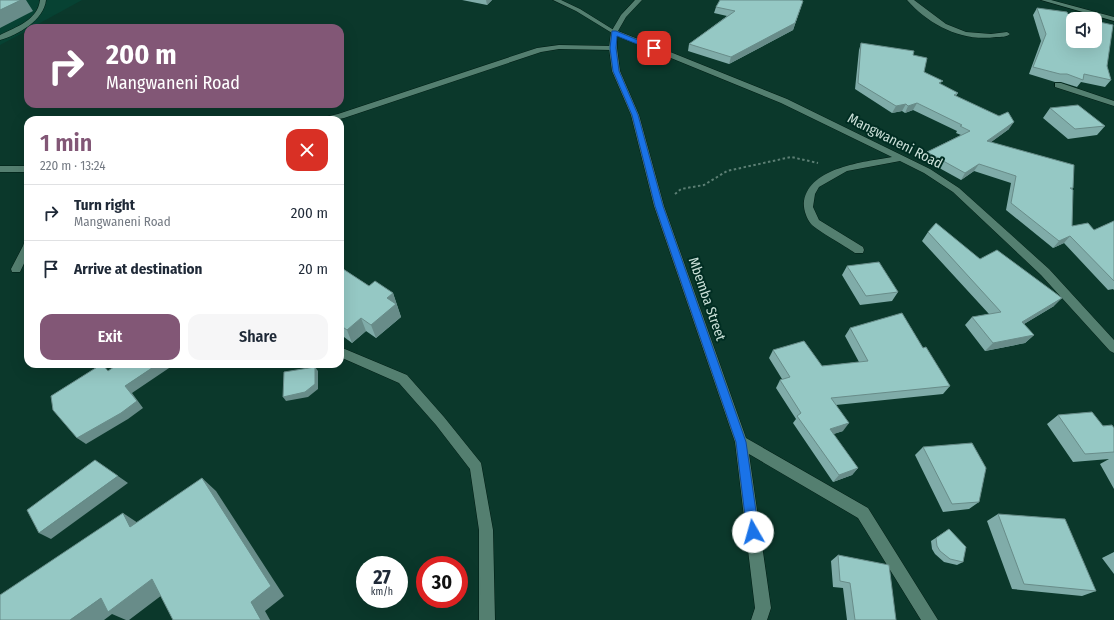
<!DOCTYPE html>
<meta charset="utf-8">
<style>
:root{--surface:#fff;--page:#f6f6f7;--text:#1f2937;--muted:#747a83;--line:#e0e1e3;--accent:#825776}
body{margin:0;font-family:"Fira Sans Condensed",sans-serif;background:var(--page);color:var(--text);height:100vh;display:flex;flex-direction:column;font-size:15px;white-space:nowrap}
*{box-sizing:border-box;margin:0}
p{font-size:13px;color:var(--muted)}
.icon{flex:none;width:22px;height:22px;fill:none;stroke:currentColor;stroke-width:2;stroke-linecap:round;stroke-linejoin:round}
.map{position:relative;flex:1;overflow:hidden}
.sheet{position:absolute;left:24px;top:116px;width:320px;height:252px;display:flex;flex-direction:column;background:var(--surface);border-radius:12px;box-shadow:0 4px 16px #0002}
.sheet>*{flex:none}
.hud{position:absolute;left:24px;top:24px;width:320px;height:84px;border-radius:12px;box-shadow:0 4px 16px #0002;background:#825776;color:#fff;overflow:hidden}
.buttons{position:absolute;left:1066px;top:12px;display:grid;gap:8px}
.buttons a{display:grid;place-items:center;width:36px;height:36px;border-radius:8px;background:var(--surface);box-shadow:0 4px 16px #0002;font-size:20px}
.speed{position:absolute;left:356px;top:556px;display:flex;gap:8px;font-size:20px;font-weight:700;text-align:center}
.speed>*{display:grid;place-content:center;width:52px;height:52px;border-radius:50%;background:var(--surface);box-shadow:0 4px 16px #0002;line-height:1}
.speed small{font-size:10px;font-weight:400}
.speed .limit{border:6px solid #d22;background:#fff;color:#111}
.pin{position:absolute;display:grid;place-items:center;width:34px;height:34px;color:#fff;margin:-17px;border-radius:8px;box-shadow:0 2px 6px #0006}
.me{position:absolute;width:44px;margin:-22px;rotate:353deg;stroke-linejoin:round;filter:drop-shadow(0 0 3px #0008)}
.turn{display:flex;align-items:center;gap:14px;height:84px;padding:0 16px;font-size:18px}
.turn .icon{width:52px;height:52px;stroke-width:2.5}
.turn b{display:block;font-size:28px;line-height:34px}
.round{display:grid;place-items:center;flex:none;width:42px;height:42px;border-radius:12px;background:var(--page)}
.head{display:flex;align-items:center;justify-content:space-between;height:68px;padding:0 16px}
h1{font-size:24px;font-weight:600;line-height:30px;color:var(--accent)}
.button{display:flex;gap:8px;margin-top:auto;padding:8px 16px}
.button a{flex:1;height:46px;border-radius:12px;background:var(--accent);color:#fff;font-size:16px;font-weight:600;line-height:46px;text-align:center}
.button a+a{background:var(--page);color:var(--text)}
ul{padding:0;list-style:none}
li{display:flex;align-items:center;gap:12px;height:56px;padding:0 16px;border-top:1px solid var(--line)}
li div{flex:1}
li b{display:block;font-size:15px}
li em{font-style:normal}
.map>svg:first-child{display:block}
.built{fill:#074233}
.lines{fill:none;stroke-linecap:round;stroke-linejoin:round}
.service-casing{stroke:#001d14;stroke-width:1}
.minor-casing{stroke:#001d14;stroke-width:1}
.path{stroke:#5c7f74;stroke-width:2;stroke-dasharray:2.5 2.5;stroke-linecap:butt}
.service{fill:#547f70;fill-rule:evenodd}
.minor{fill:#547f70;fill-rule:evenodd}
.wall{fill:#80aca9}
.shaded-wall{fill:#688c89}
.building{fill:#95c8c4;stroke:#688c89}
.route{fill:#1a73e8;stroke:#114b97}
.labels{text-anchor:middle;dominant-baseline:central;stroke-width:4;stroke-linejoin:round;paint-order:stroke}
.street-label{font-size:14px;fill:#cae0d8;stroke:#002d22}
</style>
<div class="map">
<svg width="1114" height="620" viewBox="0 0 1114 620">
<rect width="100%" height="100%" fill="#0b382b"/>
<path class="built" d="M0 0H82L31 28H28V30L0 45Z"/>
<g class="lines">
<g class="service-casing">
<path id="service" d="M40 0H46C44 20 18 35 0 40V35C16 27 38 20 40 0Z
M553 0H561L580 9 617 32 612 33 576 11Z
M559 45 613 46 617 48 613 50 559 49 541 52 344 118 334 120H320L321 118 338 114 537 48Z
M28 242C28 255 26 260 20 272H12L11 269 23 246 24 243Z"/>
</g>
<g class="minor-casing">
<path id="minor" d="M635 0H642L626 17 618 31 787 99 930 169 959 188 1049 269 1114 340V353L1110 351 1041 275 953 192 924 173 900 161 847 171 819 187 815 194 813 207 819 220 863 247 864 250 863 253H855C845 246 818 231 811 224 806 218 803 208 804 201 810 167 864 162 892 157L781 103 617 36V48L620 71 639 115 664 206 746 438 868 508 938 620H921L858 518 749 454 771 608 767 620H751L755 608 735 442 654 206 631 115 612 71 609 48 611 32 621 15Z
M907 0H914L946 24 966 32 991 34 1007 32 1010 34C1007 37 1001 37 996 37 962 42 929 25 907 0Z
M1041 0H1051L1114 17V21Z
M1055 83H1061L1114 101V106L1055 87Z
M0 166H28V172H0Z
M340 347 407 375 444 417 481 463 493 530 495 620H479V530L470 469 436 425 399 383 340 357Z"/>
</g>
<path class="path" d="M675 194 681 189 704 185 727 171 791 157 818 163"/>
<use href="#service" class="service"/>
<use href="#minor" class="minor"/>
</g>
<path class="wall" d="M462 0H492L487 5Z
M716 7H801L793 30 729 64 688 51 689 44 727 16 714 13Z
M1037 8 1069 16 1107 66 1111 80 1105 87 1081 82 1077 87 1061 82H1055L1029 74 1041 41 1033 15Z
M861 43 913 55 924 72 942 85 958 93 956 96 1009 129 991 142 1073 188 1072 189V226L1094 230 1114 221V290L1113 289 1108 290 1064 243 1053 248 1006 210 1011 183 974 171 961 180 923 159 927 152 961 135 956 133 957 131 913 110 905 113 902 111 892 113 855 89 859 50Z
M1050 108 1105 126 1097 135 1068 139 1043 118Z
M928 232 980 259 1054 306 1024 324 1034 335 1025 343 985 351 965 325 972 317 989 314 922 241Z
M847 266 898 292 892 301 860 305 842 275Z
M340 267 369 286 393 293 401 317 376 338 366 331 352 343 340 334Z
M850 328 923 348 950 386 943 394 836 405 843 431 833 434 858 468 852 475 833 482 793 423 796 419 776 388 780 380 782 379 769 358 773 350 822 366 859 362 845 336Z
M1058 415 1114 428V489L1100 464 1109 459 1073 462 1047 424Z
M923 447 979 502 969 509 943 512 915 455Z
M998 514 1096 591 1082 596 1012 589 987 521Z
M949 529 963 562 957 565 944 562 935 554 932 549 931 541Z
M1114 552V574L1102 558Z
M838 555 896 620H847L843 588 833 587 831 561Z"/>
<path class="shaded-wall" d="M21 0H26L33 11 0 28V10Z
M486 0H492L487 5Z
M803 1 793 30 729 64 731 57Z
M917 103 913 110 905 113 908 106Z
M906 104 902 111 892 113 896 106Z
M1014 122 1009 129 983 148 987 141Z
M979 164 974 171 961 180 965 173Z
M1070 236 1064 243 1053 248 1059 241Z
M393 293 401 317 376 338 371 325 387 298Z
M1062 298 1054 306 1014 330 1022 322Z
M361 318 366 331 352 343 347 330Z
M1034 335 1025 343 985 351 993 343Z
M158 364H175L132 393 143 408 128 419 86 444 77 438 125 386Z
M234 364H241L237 367Z
M315 367 318 371V389L308 397 286 401 283 397Z
M849 423 843 431 825 437 830 429Z
M858 468 852 475 833 482 839 475Z
M118 476 128 483 51 539 39 533Z
M202 478 216 491 284 596 265 611 270 620H261L251 602Z
M123 513 141 525 130 527Z
M152 579 170 589 129 620H126L112 614 104 620H70L101 598Z"/>
<path class="building" d="M0 0H21L0 10Z
M720 0H800L803 1 795 23 731 57 689 44 735 11 716 7Z
M1037 8 1067 12 1069 16 1083 19H1073V41H1095V21L1113 25 1107 66 1111 80 1084 74 1083 80 1067 74H1060L1033 67 1046 34Z
M861 43 914 51 913 55 927 58 924 72 943 81 939 83 958 93 954 95 999 116 1008 112 1014 122 987 141 1074 165 1073 188H1070L1073 190 1072 226 1088 223 1094 230 1114 221V281L1070 236 1059 241 1011 203 1016 176 979 164 965 173 927 152 970 131 960 126 962 125 917 103 908 106 906 104 896 106 858 83Z
M1078 105 1105 126 1075 129 1050 108Z
M936 223 980 259 997 250 1062 298 1022 322 1034 335 993 343 972 317 1001 312 928 232Z
M879 262 898 292 866 296 847 266Z
M340 267 369 286 375 281 393 293 387 298 396 304 371 325 361 318 347 330 340 325Z
M902 313 923 348 926 347 950 386 831 398 849 423 830 429 858 468 839 475 797 416 801 413 780 380 790 377 773 350 804 341 822 366 868 361 850 328Z
M102 364 108 371 118 364H158L125 386 137 401 121 413 77 438 53 410 51 396Z
M315 367V384L305 392 283 397 284 372Z
M1092 412 1103 426 1112 425 1114 428V452L1085 454 1058 415Z
M972 443 986 468 979 502 952 504 923 447Z
M95 460 118 476 39 533 27 510Z
M202 478 271 586 251 602 261 620H173L152 579 108 612 101 598 70 620H0V595L123 513 130 527Z
M998 514 1065 519 1096 591 1024 584Z
M949 529 966 547 963 562 950 559 940 551 937 546 936 538Z
M838 555 889 565 896 620H855L850 583 840 581Z"/>
<path class="route" d="M612 31H616L657 48 652 50 617 36 616 48 619 71 638 115 663 206 746 442 759 532 757 537 753 538 749 537 747 532 736 442 655 206 632 115 613 71 610 48Z"/>
<g class="labels">
<g class="street-label">
<text transform="translate(895 141) rotate(27)">Mangwaneni Road</text>
<text transform="translate(707 299) rotate(71)">Mbemba Street</text>
</g>
</g>
</svg>
<div class="buttons">
<a><svg class="icon" aria-label="sound" viewBox="0 0 24 24"><path d="M4 9h4l5-4v14l-5-4H4zM17 9q2 3 0 6"/></svg></a>
</div>
<div class="speed"><div>27<small>km/h</small></div><div class="limit">30</div></div>
<div class="pin" style="left:654px;top:48px;background:#d93025"><svg class="icon" aria-label="arrive" viewBox="0 0 24 24"><path d="M6 21V4h12l-3 4 3 4H6"/></svg></div>
<svg class="me" style="left:753px;top:532px" viewBox="-20 -20 40 40"><circle r="19" fill="#fff"/><path d="M0-13L10 11 0 6-10 11z" fill="#1a73e8"/></svg>
<div class="hud">
<div class="turn"><svg class="icon" aria-label="right" viewBox="0 0 24 24"><path d="M7 20v-9h11M14 6l5 5-5 5"/></svg><div><b>200 m</b>Mangwaneni Road</div></div>
</div>
<section class="sheet">
<div class="head"><div><h1>1 min</h1><p>220 m · 13:24</p></div><a class="round" style="background:#d93025;color:#fff"><svg class="icon" aria-label="close" viewBox="0 0 24 24"><path d="M6 6l12 12M18 6L6 18"/></svg></a></div>
<ul>
<li><svg class="icon" aria-label="right" viewBox="0 0 24 24"><path d="M7 20v-9h11M14 6l5 5-5 5"/></svg><div><b>Turn right</b><p>Mangwaneni Road</p></div><em>200 m</em></li>
<li><svg class="icon" aria-label="arrive" viewBox="0 0 24 24"><path d="M6 21V4h12l-3 4 3 4H6"/></svg><div><b>Arrive at destination</b></div><em>20 m</em></li>
</ul>
<div class="button"><a>Exit</a><a>Share</a></div>
</section>
</div>
